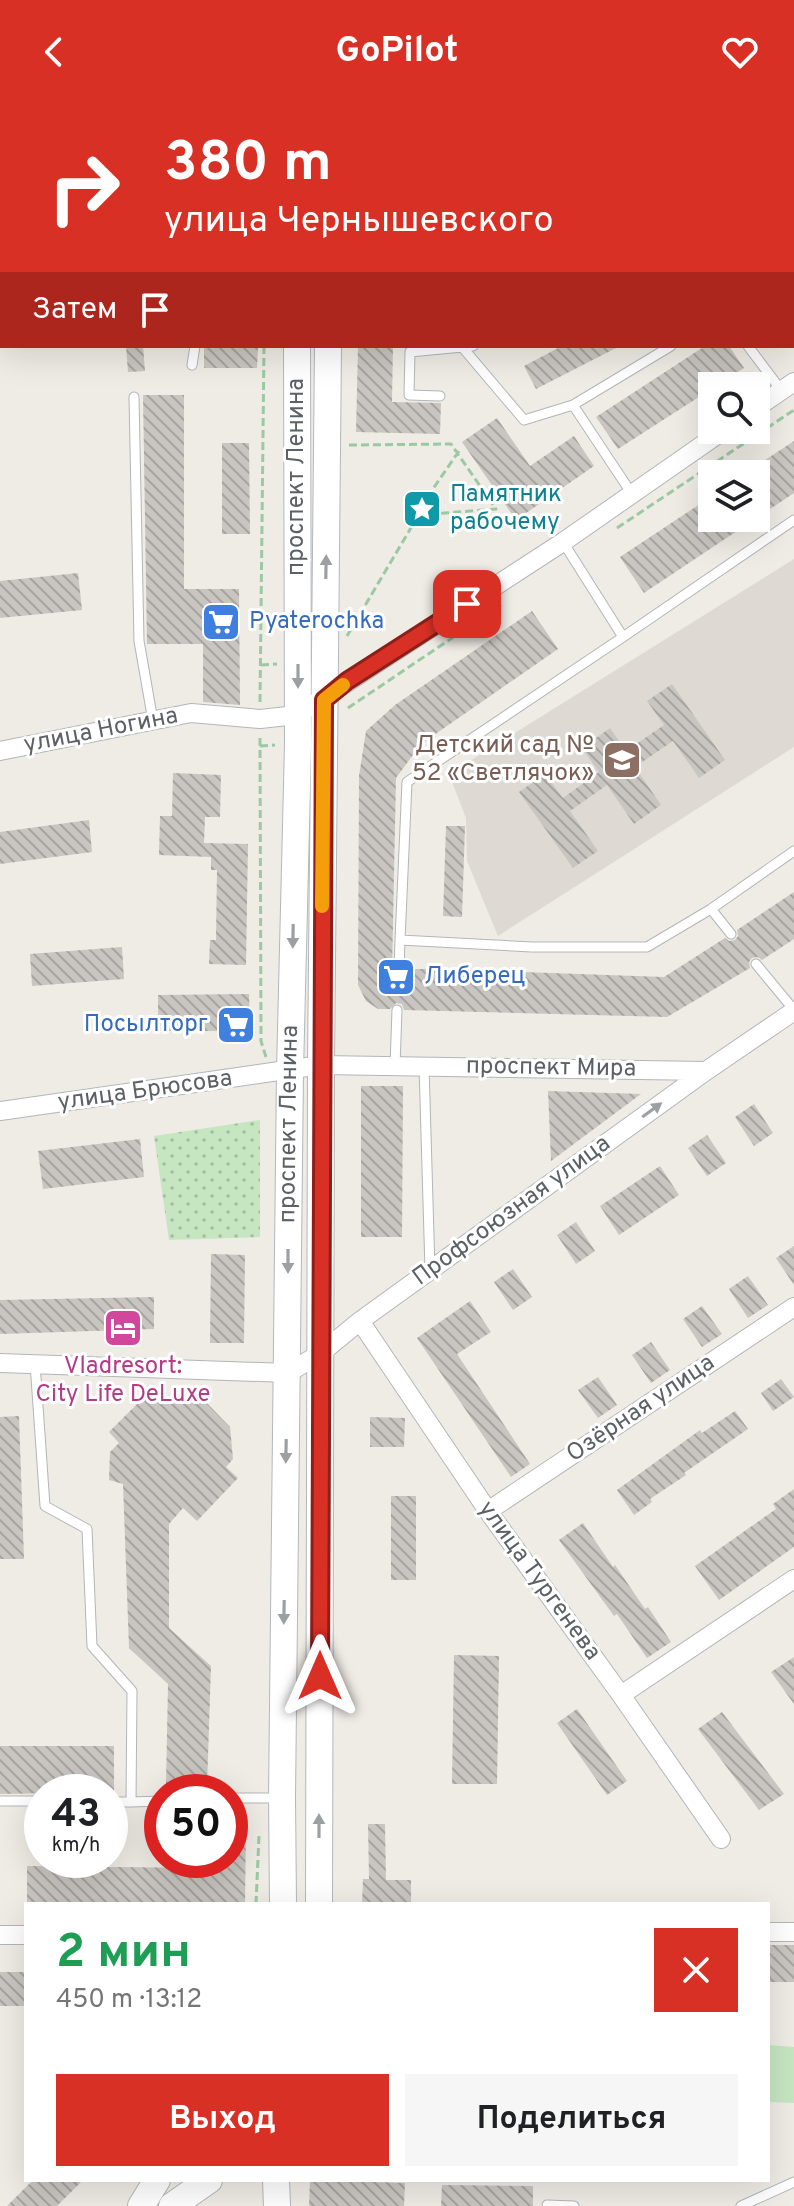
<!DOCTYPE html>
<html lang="ru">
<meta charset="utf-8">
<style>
:root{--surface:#fff;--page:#f6f6f6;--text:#202124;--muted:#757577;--accent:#d93025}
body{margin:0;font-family:Overpass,sans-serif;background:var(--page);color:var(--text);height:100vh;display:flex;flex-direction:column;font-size:30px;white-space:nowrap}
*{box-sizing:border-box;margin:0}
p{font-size:26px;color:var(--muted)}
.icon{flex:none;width:44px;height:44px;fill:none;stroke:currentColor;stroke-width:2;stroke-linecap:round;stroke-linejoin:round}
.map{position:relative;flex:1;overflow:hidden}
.sheet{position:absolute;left:24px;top:1798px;width:746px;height:280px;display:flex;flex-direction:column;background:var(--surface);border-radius:0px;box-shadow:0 8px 32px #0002}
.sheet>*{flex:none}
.hud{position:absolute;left:0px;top:0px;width:794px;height:244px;box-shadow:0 8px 32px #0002;background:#d93025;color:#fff;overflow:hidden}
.fabs{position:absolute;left:698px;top:268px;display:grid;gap:16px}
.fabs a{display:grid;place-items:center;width:72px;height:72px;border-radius:0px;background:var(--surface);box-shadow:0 8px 32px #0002;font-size:40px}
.speed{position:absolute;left:24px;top:1670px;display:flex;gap:16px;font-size:40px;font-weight:700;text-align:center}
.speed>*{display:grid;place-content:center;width:104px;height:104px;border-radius:50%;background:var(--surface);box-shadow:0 8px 32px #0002;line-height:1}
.speed small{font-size:20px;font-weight:400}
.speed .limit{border:12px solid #d22;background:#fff;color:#111}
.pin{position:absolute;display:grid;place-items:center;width:68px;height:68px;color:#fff;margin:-34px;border-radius:16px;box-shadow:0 4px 12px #0006}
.me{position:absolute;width:88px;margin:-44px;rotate:0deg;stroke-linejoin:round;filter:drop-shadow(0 0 6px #0008)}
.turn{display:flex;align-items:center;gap:28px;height:168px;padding:0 32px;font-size:36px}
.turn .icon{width:104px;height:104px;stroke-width:2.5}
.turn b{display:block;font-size:56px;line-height:68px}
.then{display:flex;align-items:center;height:76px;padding:0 32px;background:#0003;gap:16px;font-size:30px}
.round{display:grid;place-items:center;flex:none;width:84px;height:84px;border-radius:0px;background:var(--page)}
.headline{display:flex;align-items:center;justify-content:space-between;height:136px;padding:0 32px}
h1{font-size:48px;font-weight:700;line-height:60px;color:#1e9e55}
.cta{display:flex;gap:16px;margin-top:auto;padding:16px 32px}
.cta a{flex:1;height:92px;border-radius:0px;background:var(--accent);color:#fff;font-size:32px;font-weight:700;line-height:92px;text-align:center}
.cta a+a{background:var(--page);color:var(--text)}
header{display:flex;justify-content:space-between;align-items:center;height:104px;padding:0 32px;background:var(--accent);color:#fff;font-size:36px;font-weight:700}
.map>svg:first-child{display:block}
.education{fill:#dedad3}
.green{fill:#c6e6c2}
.park{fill:url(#park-dots)}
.building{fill:url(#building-back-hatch)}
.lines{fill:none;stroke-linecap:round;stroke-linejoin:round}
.lane-casing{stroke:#b2b6b9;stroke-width:11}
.street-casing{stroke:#b2b6b9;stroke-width:20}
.secondary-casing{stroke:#b3b8bc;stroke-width:28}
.path{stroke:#9cc9a4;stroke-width:3;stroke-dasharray:8 4;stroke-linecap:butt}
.lane{stroke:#fff;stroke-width:9}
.street{stroke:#fff;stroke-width:18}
.secondary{stroke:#fff;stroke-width:26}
.oneway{fill:#9da0a3}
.route-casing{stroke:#8d1f18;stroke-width:20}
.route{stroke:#d93025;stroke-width:14}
.slow{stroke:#f59e0b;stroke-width:14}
.labels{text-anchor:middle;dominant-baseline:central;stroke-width:6;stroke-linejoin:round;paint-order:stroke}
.street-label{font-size:24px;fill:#5c6165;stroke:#fff}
.culture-label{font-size:24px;fill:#0d838f;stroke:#fff;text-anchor:start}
.shop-label{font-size:24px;fill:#366cbe;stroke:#fff;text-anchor:start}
.education-label{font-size:24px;fill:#785e54;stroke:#fff;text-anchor:end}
.hotel-label{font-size:24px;fill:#b23c85;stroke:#fff}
</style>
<header><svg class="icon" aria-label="back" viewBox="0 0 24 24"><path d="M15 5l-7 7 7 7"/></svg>GoPilot<svg class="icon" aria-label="heart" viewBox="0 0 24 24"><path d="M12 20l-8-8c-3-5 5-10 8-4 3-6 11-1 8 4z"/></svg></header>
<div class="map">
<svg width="794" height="2102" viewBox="0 0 794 2102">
<defs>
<pattern id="park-dots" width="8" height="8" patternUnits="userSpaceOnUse" patternTransform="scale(2)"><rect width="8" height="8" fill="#c6e6c2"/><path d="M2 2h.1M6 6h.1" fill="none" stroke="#a4bea1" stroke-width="1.8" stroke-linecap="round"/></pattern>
<pattern id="building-back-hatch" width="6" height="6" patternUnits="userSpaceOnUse" patternTransform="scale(2)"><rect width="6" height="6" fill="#c9c6c1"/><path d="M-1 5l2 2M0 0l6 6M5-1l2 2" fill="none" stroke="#a6a4a0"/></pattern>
</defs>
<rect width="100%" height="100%" fill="#efebe5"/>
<path class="education" d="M583 0H794V221L792 222V2Z
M794 455V643L498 832 467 757 466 714 449 670Z"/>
<path class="green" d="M768 1941 794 1943V1999L768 1998Z"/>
<path class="park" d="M260 1016V1133L169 1136 154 1032Z"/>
<path class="building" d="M126 242H143L145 267 128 268Z
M204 242H258L257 264H204Z
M358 242H393L392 298 441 299 440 330 356 328Z
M562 242H620L536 285 524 262Z
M705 242H729L744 264 618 345 596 313Z
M143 291H184V485H239L240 601 203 598V540H147Z
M497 314 530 362 574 332 594 362 516 416 462 338Z
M794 337V389L644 489 620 453 712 392V414H756V362Z
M222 339H249L250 430H222Z
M78 469 82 506 0 514V477Z
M532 507 558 545 421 640 396 674 392 868 400 872 406 865H435L664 873 725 834 729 837 735 836 738 832 737 826 794 788V835L762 856 758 853 752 854 749 858 750 864 667 913 404 906 402 900 396 899 390 905H378L366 897 358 881 359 672 366 627 395 601Z
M672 580 725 656 699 674 673 637 635 663 661 701 634 720 607 681 570 707 598 747 573 764 519 688 545 670 563 694 599 668 582 644 610 624 626 647 664 621 647 597Z
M173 669 221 671 220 713H205L204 739 248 740 246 861 209 860 210 836H216L217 766H211V753L159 751 160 712H172Z
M89 716 92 748 0 760V728Z
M446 722H465L462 813 443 812Z
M122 843 124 875 32 882 30 850Z
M249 890 250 927H158V891Z
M361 982H403L402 1133H361Z
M548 987 641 990 551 1057Z
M754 1000 773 1029 754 1042 735 1013Z
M707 1031 726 1059 707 1072 688 1044Z
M140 1035 144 1073 43 1085 38 1047Z
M660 1062 679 1091 619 1131 600 1102Z
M576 1118 595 1147 576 1160 557 1131Z
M794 1142V1181L776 1154Z
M211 1150 245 1151 244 1239H210Z
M513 1165 532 1193 513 1206 494 1178Z
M748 1172 768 1201 748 1214 729 1185Z
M154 1193V1225L0 1230V1196Z
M470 1197 491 1228 457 1250 530 1360 511 1373 417 1234Z
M702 1202 722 1230 702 1243 683 1215Z
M651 1238 670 1266 651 1279 632 1251Z
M598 1273 617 1301 598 1314 578 1286Z
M781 1275 794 1293 773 1307 761 1289Z
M144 1293H201L230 1323 233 1355 226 1363 238 1374 197 1417 183 1404 169 1420V1524L211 1562 207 1683 166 1682 168 1580 129 1544 123 1380 109 1376 110 1348 119 1339 109 1328Z
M735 1307 748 1325 684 1369 686 1371 650 1395 652 1398 634 1411 617 1386 700 1326 702 1329Z
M19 1312 24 1455H0V1313Z
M370 1313 405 1314 404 1343H370Z
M794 1385V1443L719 1496 695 1462 776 1405 773 1400Z
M391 1392H416V1476H391Z
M583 1419 613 1463 615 1461 645 1505 648 1503 671 1538 647 1554 617 1510 614 1512 559 1436Z
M454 1551 499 1552 497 1680H452Z
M794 1553V1600L771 1568Z
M577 1605 627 1677 607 1691 557 1619Z
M722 1608 784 1690 759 1706 698 1625Z
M0 1642H114V1688L0 1690Z
M230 1718H246L245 1800H27V1762L203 1764V1756H230Z
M368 1720H385L386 1776H411V1800H362L363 1775H369Z
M768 1841H794V1878H768Z
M0 1868H26V1902H0Z
M33 2076H83L57 2102H7Z
M310 2076 405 2079 404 2102H309Z
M442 2081 533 2082V2102H441Z"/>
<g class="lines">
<g class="lane-casing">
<path id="lane" d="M207 2V0
M443 2V0
M748 242 781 286
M463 244 524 316 573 301 632 390
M192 261 195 242
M440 292 409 291 410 248 473 242
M134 293 139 537 153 617
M573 301 671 242
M563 438 623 533 407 678 400 836 532 843H647L711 805 794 747
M623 533 794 416
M711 805 731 830
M756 860 794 906
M399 865 400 836
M395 962 397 906
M424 962 430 1166
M35 1259 45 1402 87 1425 92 1542 132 1587 131 1698H110
M230 1694H278
M0 1697H42
M131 1698 162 1697
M547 2101 574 2102
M741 2102 794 2078"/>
</g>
<g class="street-casing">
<path id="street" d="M756 304 794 278
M0 647 191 609 260 615 297 611 563 438 724 326
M0 1007 321 961 706 967
M360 1217 488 1407 621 1591 721 1735
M0 1259 288 1269 321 1249 360 1217 706 967 794 907
M488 1407 794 1203
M621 1591 794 1475
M768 1828H794
M0 1831H26"/>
</g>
<g class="secondary-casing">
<g id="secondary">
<path d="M296 0V2"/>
<path d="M331 0V2"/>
<path id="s1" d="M283 1800 282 1694 290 967 298 640 297 242"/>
<path d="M319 1800 321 961 328 242"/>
<path d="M276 2076 277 2102"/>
<path d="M141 2102 157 2076"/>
<path d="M172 2102 209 2076"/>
</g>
</g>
<path class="path" d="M148 0 151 2
M101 2 102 0
M267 2V0
M349 341 451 340 496 405 432 410
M415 417 410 401 426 395 459 347
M617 424 794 306
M347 532 415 417 432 410 426 395
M261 561 277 560
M260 598 264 242
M348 604 501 501
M260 634 261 937 266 953
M260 642 275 641
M256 1800 259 1732"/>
<use href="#lane" class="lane"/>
<use href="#street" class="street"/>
<use href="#secondary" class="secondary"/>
</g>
<defs><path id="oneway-solid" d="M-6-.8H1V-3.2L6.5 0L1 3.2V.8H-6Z" transform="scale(2)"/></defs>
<g class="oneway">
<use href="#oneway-solid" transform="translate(326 463) rotate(-89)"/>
<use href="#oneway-solid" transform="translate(298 572) rotate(90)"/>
<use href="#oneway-solid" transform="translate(293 832) rotate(91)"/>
<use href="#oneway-solid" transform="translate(652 1006) rotate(-36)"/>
<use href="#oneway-solid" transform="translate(288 1157) rotate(90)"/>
<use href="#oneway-solid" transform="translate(286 1347) rotate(91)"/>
<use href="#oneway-solid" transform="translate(284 1508) rotate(91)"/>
<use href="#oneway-solid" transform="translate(319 1722) rotate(-90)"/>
</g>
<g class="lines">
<g class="route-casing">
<path id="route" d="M320 1572 324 596 347 577 467 500"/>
</g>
<use href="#route" class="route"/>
<path class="slow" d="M322 802 324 596 343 581"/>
</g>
<defs>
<g id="sight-square" transform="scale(2)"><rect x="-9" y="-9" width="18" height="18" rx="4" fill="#0f9aa8" stroke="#fff"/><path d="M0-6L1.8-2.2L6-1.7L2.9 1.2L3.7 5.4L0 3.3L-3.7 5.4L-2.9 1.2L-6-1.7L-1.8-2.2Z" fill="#fff"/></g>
<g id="supermarket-square" transform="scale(2)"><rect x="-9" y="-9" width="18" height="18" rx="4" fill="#3f7fe0" stroke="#fff"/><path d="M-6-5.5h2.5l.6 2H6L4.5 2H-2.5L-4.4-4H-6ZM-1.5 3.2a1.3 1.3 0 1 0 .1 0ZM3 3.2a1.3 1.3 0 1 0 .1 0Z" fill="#fff"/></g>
<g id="school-square" transform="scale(2)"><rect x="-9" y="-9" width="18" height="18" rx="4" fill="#8d6e63" stroke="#fff"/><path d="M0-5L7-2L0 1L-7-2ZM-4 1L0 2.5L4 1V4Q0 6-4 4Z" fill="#fff"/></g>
<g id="hotel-square" transform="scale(2)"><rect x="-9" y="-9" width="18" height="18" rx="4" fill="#d1479c" stroke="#fff"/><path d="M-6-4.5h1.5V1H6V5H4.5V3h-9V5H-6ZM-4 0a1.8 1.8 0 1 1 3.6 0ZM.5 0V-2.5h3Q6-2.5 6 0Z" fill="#fff"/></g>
</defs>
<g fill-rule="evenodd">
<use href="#sight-square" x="422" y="405"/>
<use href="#supermarket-square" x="221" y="518"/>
<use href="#school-square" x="622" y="656"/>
<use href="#supermarket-square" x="396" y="873"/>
<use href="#supermarket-square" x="236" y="921"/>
<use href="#hotel-square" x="123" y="1224"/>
</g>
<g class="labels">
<g class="street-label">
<text transform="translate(297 373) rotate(-90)">проспект Ленина</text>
<text transform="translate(101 627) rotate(-11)">улица Ногина</text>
<text transform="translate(551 964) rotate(1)">проспект Мира</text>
<text transform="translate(145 987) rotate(-8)">улица Брюсова</text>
<text stroke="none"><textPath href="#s1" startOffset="780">проспект Ленина</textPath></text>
<text transform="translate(512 1107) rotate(-36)">Профсоюзная улица</text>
<text transform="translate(641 1305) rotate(-34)">Озёрная улица</text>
<text transform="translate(539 1477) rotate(54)">улица Тургенева</text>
</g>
<g class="culture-label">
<text x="450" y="391">Памятник<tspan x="450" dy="28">рабочему</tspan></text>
</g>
<g class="shop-label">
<text x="249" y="518">Pyaterochka</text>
<text x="424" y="873">Либерец</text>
<text x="208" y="921" text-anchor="end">Посылторг</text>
</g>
<g class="education-label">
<text x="594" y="642">Детский сад №<tspan x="594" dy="28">52 «Светлячок»</tspan></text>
</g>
<g class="hotel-label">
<text x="123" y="1263">Vladresort:<tspan x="123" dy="28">City Life DeLuxe</tspan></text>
</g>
</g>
</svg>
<div class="fabs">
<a><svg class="icon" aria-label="search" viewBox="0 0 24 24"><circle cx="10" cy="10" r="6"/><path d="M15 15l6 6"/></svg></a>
<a><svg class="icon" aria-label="layers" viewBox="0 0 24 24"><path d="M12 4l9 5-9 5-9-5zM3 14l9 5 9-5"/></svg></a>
</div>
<div class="speed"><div>43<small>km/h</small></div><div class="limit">50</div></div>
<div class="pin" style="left:467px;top:500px;background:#d93025"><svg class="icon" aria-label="arrive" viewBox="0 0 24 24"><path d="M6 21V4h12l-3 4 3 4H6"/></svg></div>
<svg class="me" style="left:320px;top:1572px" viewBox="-20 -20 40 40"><path d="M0-17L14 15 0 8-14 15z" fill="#d93025" stroke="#fff" stroke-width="4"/></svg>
<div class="hud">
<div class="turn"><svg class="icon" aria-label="right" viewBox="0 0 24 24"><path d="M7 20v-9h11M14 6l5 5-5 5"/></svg><div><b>380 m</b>улица Чернышевского</div></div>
<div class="then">Затем<svg class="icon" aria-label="arrive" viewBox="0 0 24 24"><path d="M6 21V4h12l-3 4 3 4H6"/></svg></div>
</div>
<section class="sheet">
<div class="headline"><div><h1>2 мин</h1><p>450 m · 13:12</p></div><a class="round" style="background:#d93025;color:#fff"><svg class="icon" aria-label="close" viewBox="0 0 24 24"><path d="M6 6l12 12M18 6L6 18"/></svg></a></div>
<div class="cta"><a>Выход</a><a>Поделиться</a></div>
</section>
</div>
